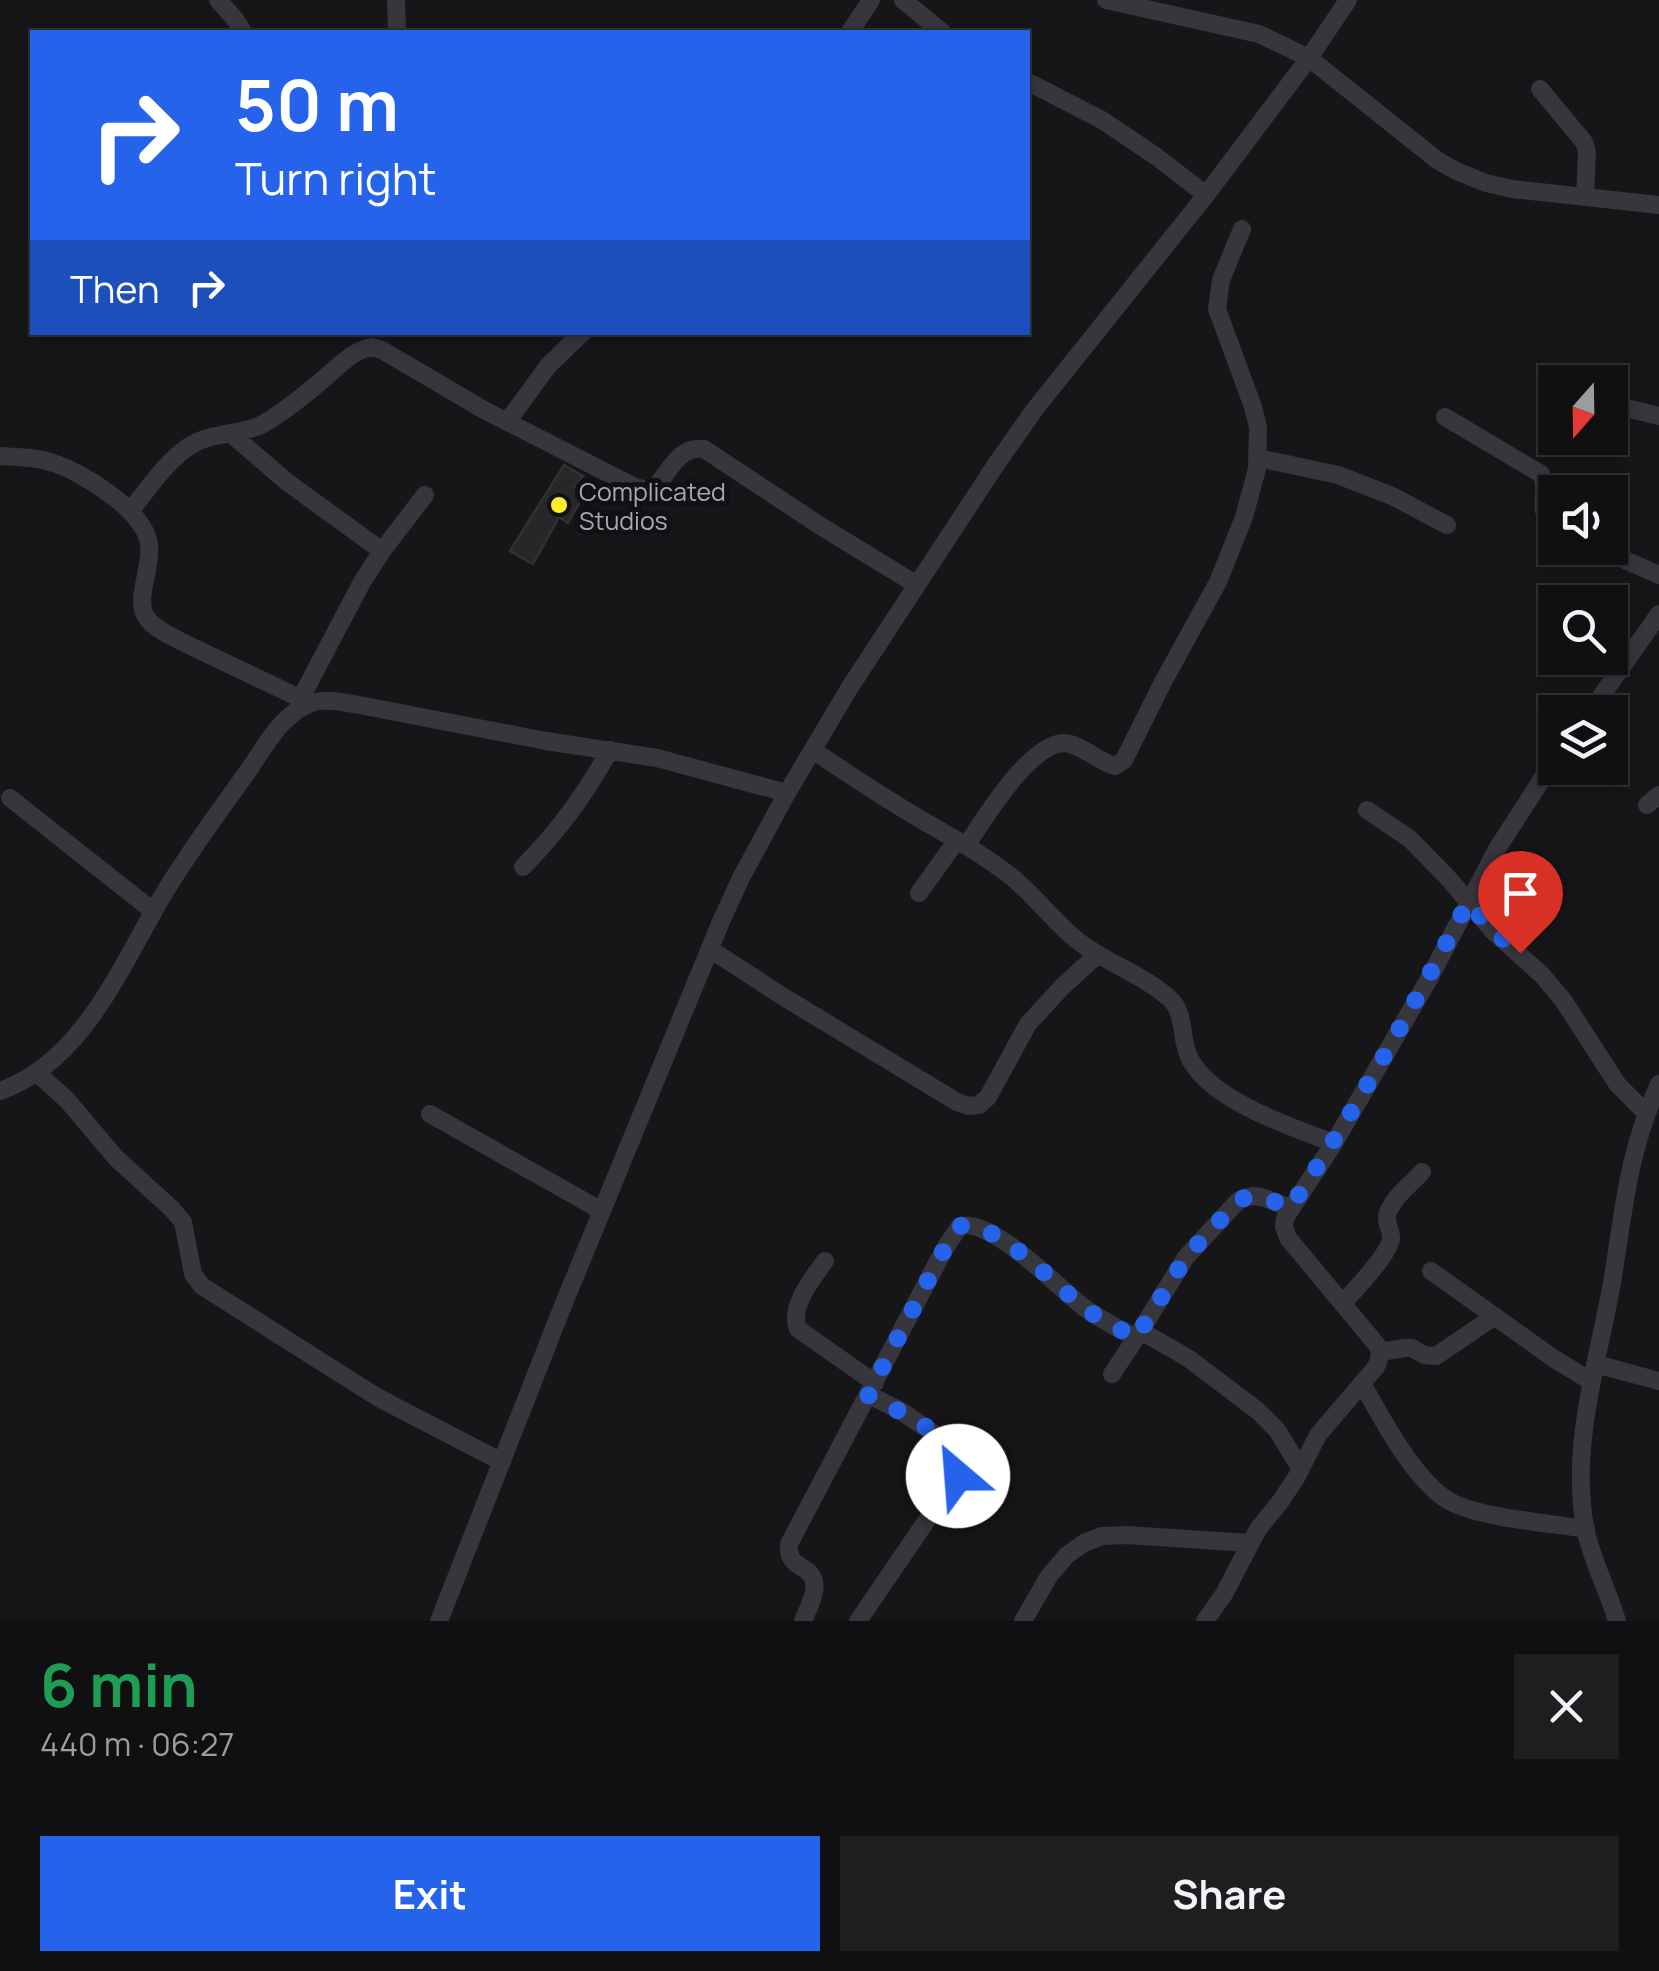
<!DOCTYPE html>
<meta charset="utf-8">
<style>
:root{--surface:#101012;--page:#1e1e20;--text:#f1f3f6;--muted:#9c9d9f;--line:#303032;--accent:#2563eb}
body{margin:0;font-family:Manrope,sans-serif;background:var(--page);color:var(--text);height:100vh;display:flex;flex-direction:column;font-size:38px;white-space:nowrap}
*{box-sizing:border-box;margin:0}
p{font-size:32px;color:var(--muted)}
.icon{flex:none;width:55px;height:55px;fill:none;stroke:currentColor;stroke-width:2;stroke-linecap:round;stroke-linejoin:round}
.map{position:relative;height:1621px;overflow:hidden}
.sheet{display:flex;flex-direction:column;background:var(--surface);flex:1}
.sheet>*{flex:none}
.banner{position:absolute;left:30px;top:30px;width:1000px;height:305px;border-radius:0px;box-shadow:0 5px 15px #0003,0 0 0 2px var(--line);background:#2563eb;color:#fff;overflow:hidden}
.needle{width:65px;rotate:200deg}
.tools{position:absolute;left:1538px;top:365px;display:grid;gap:20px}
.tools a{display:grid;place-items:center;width:90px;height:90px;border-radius:0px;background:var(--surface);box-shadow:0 5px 15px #0003,0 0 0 2px var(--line);font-size:50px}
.pin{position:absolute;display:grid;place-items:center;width:85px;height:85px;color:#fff;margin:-102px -42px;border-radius:50% 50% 50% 0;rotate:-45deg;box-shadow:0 0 10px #0007}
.pin .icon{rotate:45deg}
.me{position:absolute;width:110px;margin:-55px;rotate:333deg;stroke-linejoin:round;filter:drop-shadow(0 0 8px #0008)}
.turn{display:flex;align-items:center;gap:35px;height:210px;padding:0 40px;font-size:45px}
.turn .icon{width:130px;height:130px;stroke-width:2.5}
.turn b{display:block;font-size:70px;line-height:85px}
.then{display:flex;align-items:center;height:95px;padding:0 40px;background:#0003;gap:20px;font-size:38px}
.round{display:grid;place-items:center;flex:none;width:105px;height:105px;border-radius:0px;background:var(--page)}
.overview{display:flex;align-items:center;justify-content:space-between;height:170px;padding:0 40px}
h1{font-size:60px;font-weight:700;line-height:75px;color:#1e9e55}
.primary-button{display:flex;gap:20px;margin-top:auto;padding:20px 40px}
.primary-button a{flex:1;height:115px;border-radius:0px;background:var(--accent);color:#fff;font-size:40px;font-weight:700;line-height:115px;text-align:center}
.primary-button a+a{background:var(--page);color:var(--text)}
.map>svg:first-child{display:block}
.building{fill:#272629;stroke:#313034;stroke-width:2.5}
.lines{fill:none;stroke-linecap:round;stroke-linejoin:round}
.street{stroke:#37363d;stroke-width:18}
.route{stroke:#2563eb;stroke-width:18;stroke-dasharray:0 32.4}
.poi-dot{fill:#ffee27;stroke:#111113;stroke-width:4}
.labels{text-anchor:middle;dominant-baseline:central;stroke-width:10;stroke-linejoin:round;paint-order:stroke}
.poi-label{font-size:25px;fill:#a7a8b9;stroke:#111113;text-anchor:start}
</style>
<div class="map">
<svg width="1659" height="1621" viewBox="0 0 1659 1621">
<rect width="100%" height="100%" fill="#161618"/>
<path class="building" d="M564 465 583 476 574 487 585 493 568 523 559 517 533 564 510 551Z"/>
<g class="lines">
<path class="street" d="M218 0 235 19 243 32
M396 0 397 32
M903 0 942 32
M1106 0 1259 34 1309 58 1437 160 1456 171 1486 183 1512 189 1659 205
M850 32 871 0
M1028 82 1102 120 1157 157 1206 195
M1540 89 1584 142 1587 152 1585 197
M1610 404 1659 416
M1445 417 1541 474C1551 495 1533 509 1555 526
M507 422 548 366 583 332
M230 433 287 482 382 551
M0 456C18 457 36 457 53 463 83 472 146 512 149 545 152 565 137 596 144 613 150 627 168 634 180 641L310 703
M1258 458 1338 475 1392 496 1447 525
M130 511C148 489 165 463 188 447 211 431 240 436 263 424 284 412 302 397 320 382 336 369 351 351 371 347L382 350 484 410 637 488 652 490C669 475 677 445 704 449L819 525 917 585
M1598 548 1659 575
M301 698 362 582 382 551 425 495
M1590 712 1659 614
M814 751C845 772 877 793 910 813 945 834 981 852 1013 878 1036 897 1054 922 1078 941 1106 963 1142 974 1169 998 1187 1014 1179 1040 1191 1061 1215 1102 1291 1127 1334 1143
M10 798 153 911
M1647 805 1659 795
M1367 810 1410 839 1449 879 1492 930 1542 975 1563 1000 1618 1085 1646 1113
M966 846C985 818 1029 744 1064 743 1079 743 1099 762 1115 766L1124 760 1164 680 1218 582 1244 517 1257 469 1258 427 1253 407 1217 309 1221 280 1242 229
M523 867C561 828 583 797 610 750
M919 893 957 840
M710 949 782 996 957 1102 969 1106 979 1105 988 1097 1028 1024 1063 986 1098 954
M37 1073 67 1100 116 1158 172 1209 183 1222 193 1274 202 1286 377 1397 502 1462
M0 1091C86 1060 122 962 166 890 191 849 220 810 248 771 264 748 281 715 309 704 323 698 340 702 354 704L546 741 657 758 787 793
M430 1114 602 1211
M825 1261C812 1279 789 1307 798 1329L875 1383
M1431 1271 1553 1358 1592 1382
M1343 1303C1354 1291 1389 1254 1391 1239 1392 1231 1386 1225 1387 1216 1391 1199 1411 1184 1422 1172
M1141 1331 1188 1358 1258 1411 1277 1430 1300 1468
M1380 1352 1405 1348H1412L1424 1355 1436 1356 1495 1316
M1596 1364 1659 1381
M1112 1374 1136 1338 1186 1257 1237 1202C1254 1189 1271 1201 1290 1208
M1362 1383C1382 1419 1414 1480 1449 1501 1479 1518 1550 1523 1586 1529
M439 1621 562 1308 722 919 742 876 787 793 850 687 997 463 1035 409 1206 195 1309 58 1348 0
M803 1621C807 1610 817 1594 814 1582 811 1564 786 1569 789 1544L945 1248 960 1226C992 1218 1057 1286 1082 1306 1099 1319 1118 1328 1136 1338
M858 1621 957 1476 960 1460 952 1446 901 1411 869 1395
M1023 1621 1049 1576 1067 1555 1084 1543 1102 1536 1127 1535 1249 1543
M1205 1621 1224 1594 1258 1529 1280 1502 1296 1478 1318 1435 1376 1367C1380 1359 1381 1353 1377 1345L1288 1238 1284 1227 1285 1218 1334 1143 1374 1074 1430 977 1497 849 1555 759
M1617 1621C1608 1590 1591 1559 1585 1527 1570 1443 1599 1359 1613 1277 1624 1207 1629 1149 1659 1084"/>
</g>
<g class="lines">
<path class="route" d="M958 1476 960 1460C951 1436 892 1407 868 1395L945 1248 960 1226C993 1218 1057 1286 1082 1306 1099 1319 1118 1328 1136 1338L1186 1257 1237 1202C1255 1189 1271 1201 1290 1208 1356 1110 1413 1007 1468 902L1492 930 1520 953"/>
</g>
<circle class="poi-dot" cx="559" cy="505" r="10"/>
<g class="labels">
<g class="poi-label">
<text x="579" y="491">Complicated<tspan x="579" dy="29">Studios</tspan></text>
</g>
</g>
</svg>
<div class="tools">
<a><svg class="needle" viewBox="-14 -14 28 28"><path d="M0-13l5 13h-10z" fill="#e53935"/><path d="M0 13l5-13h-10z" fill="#9c9d9f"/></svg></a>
<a><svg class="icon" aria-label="sound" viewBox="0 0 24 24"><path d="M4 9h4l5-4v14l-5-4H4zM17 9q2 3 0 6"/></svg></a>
<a><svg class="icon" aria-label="search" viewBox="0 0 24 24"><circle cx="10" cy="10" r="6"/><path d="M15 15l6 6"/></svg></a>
<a><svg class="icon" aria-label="layers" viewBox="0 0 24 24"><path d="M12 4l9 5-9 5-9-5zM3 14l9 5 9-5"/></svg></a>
</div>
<div class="pin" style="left:1520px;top:953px;background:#d93025"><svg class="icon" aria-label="arrive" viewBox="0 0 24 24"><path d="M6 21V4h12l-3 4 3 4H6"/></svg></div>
<svg class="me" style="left:958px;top:1476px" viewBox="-20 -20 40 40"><circle r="19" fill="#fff"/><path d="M0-13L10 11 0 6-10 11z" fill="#2563eb"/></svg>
<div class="banner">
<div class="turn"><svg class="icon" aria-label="right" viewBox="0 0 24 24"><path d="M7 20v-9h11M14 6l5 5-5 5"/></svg><div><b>50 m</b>Turn right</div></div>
<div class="then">Then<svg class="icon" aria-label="right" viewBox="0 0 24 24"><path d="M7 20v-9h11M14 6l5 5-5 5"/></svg></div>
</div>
</div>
<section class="sheet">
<div class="overview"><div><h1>6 min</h1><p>440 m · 06:27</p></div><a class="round"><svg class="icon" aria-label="close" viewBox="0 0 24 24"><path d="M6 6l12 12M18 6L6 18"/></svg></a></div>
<div class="primary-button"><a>Exit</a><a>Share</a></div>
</section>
